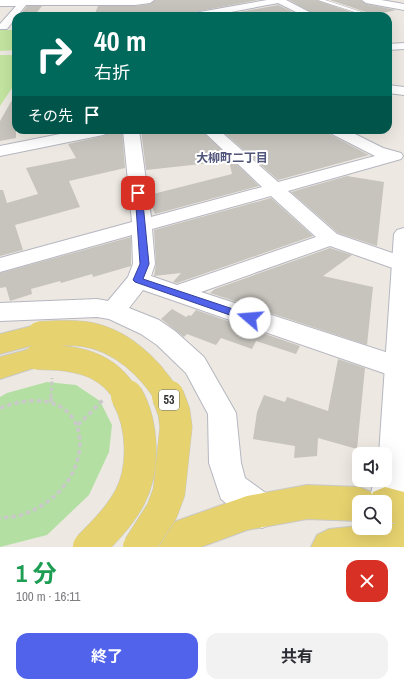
<!DOCTYPE html>
<html lang="ja">
<meta charset="utf-8">
<style>
:root{--surface:#fff;--page:#f2f2f3;--text:#2b2b33;--muted:#7c7c81;--accent:#5163eb}
body{margin:0;font-family:"Archivo Narrow","Noto Sans JP",sans-serif;background:var(--page);color:var(--text);height:100vh;display:flex;flex-direction:column;font-size:15px;white-space:nowrap}
*{box-sizing:border-box;margin:0}
p{font-size:13px;color:var(--muted)}
.icon{flex:none;width:22px;height:22px;fill:none;stroke:currentColor;stroke-width:2;stroke-linecap:round;stroke-linejoin:round}
.map{position:relative;height:547px;overflow:hidden}
.panel{display:flex;flex-direction:column;background:var(--surface);flex:1}
.panel>*{flex:none}
.top-card{position:absolute;left:12px;top:12px;width:380px;height:122px;border-radius:12px;box-shadow:0 4px 16px #0002;background:#00695c;color:#fff;overflow:hidden}
.buttons{position:absolute;left:352px;top:447px;display:grid;gap:8px}
.buttons a{display:grid;place-items:center;width:40px;height:40px;border-radius:8px;background:var(--surface);box-shadow:0 4px 16px #0002;font-size:20px}
.pin{position:absolute;display:grid;place-items:center;width:34px;height:34px;color:#fff;margin:-17px;border-radius:8px;box-shadow:0 2px 6px #0006}
.me{position:absolute;width:44px;margin:-22px;rotate:288deg;stroke-linejoin:round;filter:drop-shadow(0 0 3px #0008)}
.turn{display:flex;align-items:center;gap:14px;height:84px;padding:0 16px;font-size:18px}
.turn .icon{width:52px;height:52px;stroke-width:2.5}
.turn b{display:block;font-size:28px;line-height:34px}
.then{display:flex;align-items:center;height:38px;padding:0 16px;background:#0003;gap:8px;font-size:15px}
.round{display:grid;place-items:center;flex:none;width:42px;height:42px;border-radius:12px;background:var(--page)}
.overview{display:flex;align-items:center;justify-content:space-between;height:68px;padding:0 16px}
h1{font-size:24px;font-weight:700;line-height:30px;color:#1e9e55}
.primary-button{display:flex;gap:8px;margin-top:auto;padding:8px 16px}
.primary-button a{flex:1;height:46px;border-radius:12px;background:var(--accent);color:#fff;font-size:16px;font-weight:700;line-height:46px;text-align:center}
.primary-button a+a{background:var(--page);color:var(--text)}
.map>svg:first-child{display:block}
.green{fill:#b3dfa3}
.pitch{fill:#c3e5a0}
.building{fill:#c7c3bd}
.lines{fill:none;stroke-linecap:round;stroke-linejoin:round}
.service-casing{stroke:#b5b6c0;stroke-width:1}
.minor-casing{stroke:#b5b6c0;stroke-width:2}
.tertiary-casing{stroke:#b5b6c0;stroke-width:2}
.primary-casing{stroke:#c9c9c9;stroke-width:2}
.path-far1{stroke:#c9c9c9;stroke-width:3;stroke-dasharray:3.5 2.5;stroke-linecap:butt}
.path{stroke:#c9c9c9;stroke-width:3.5;stroke-dasharray:4.5 3;stroke-linecap:butt}
.service{fill:#fff;fill-rule:evenodd}
.minor{fill:#fff;fill-rule:evenodd}
.tertiary{fill:#fff;fill-rule:evenodd}
.primary{fill:#e6d26e;fill-rule:evenodd}
.primary-bridge-far1-casing{stroke:#c9c9c9;stroke-width:26;stroke-linecap:butt}
.primary-bridge-casing{stroke:#c9c9c9;stroke-width:33;stroke-linecap:butt}
.primary-bridge-far1{stroke:#e6d26e;stroke-width:25}
.primary-bridge{stroke:#e6d26e;stroke-width:32}
.route{fill:#5163eb;stroke:#354099}
.labels{text-anchor:middle;dominant-baseline:central;stroke-width:4;stroke-linejoin:round;paint-order:stroke}
.far-neighbourhood-label{font-size:12px;font-weight:bold;fill:#51567b;stroke:#fff}
.shield{fill:#fff;stroke:#6d6d6d;stroke-width:1}
.shield-label{font-size:12px;font-weight:bold;fill:#2e2e2e}
</style>
<div class="map">
<svg width="404" height="547" viewBox="0 0 404 547">
<rect width="100%" height="100%" fill="#ede9e2"/>
<path class="green" d="M47 382 76 385 100 401 112 425 109 452 89 495 47 535 0 547V397L7 393Z"/>
<path class="pitch" d="M0 30H16V50L0 51Z
M0 55H16V82L0 106Z"/>
<path class="building" d="M155 0H258L194 12 188 16H94L98 6H135L150 4Z
M289 0H317L362 16H318Z
M330 0H361L366 4 396 10 375 15Z
M278 5 301 16H218Z
M27 6H42L34 16H19Z
M16 93V138L0 141V121Z
M112 130H122L125 168 69 181 80 207 15 225 23 250 0 256V190H3L7 203 38 194 26 168 76 158 68 144 103 136Z
M141 130H201L259 186 155 214 151 204 155 203 149 195 232 174 229 161 146 170Z
M221 130H326L329 134 369 155 278 180Z
M347 176 384 182 377 246 338 233 291 192Z
M271 198 313 236 177 283 173 282 181 273 154 276 156 264 154 230Z
M131 237V266L93 277 92 274 61 283 60 281 31 289 32 294 10 301 6 287 0 288V273Z
M330 248 352 255 323 276 373 287 367 345 210 293 215 289Z
M172 309 186 317 189 315 191 316 196 310 300 346 296 354 256 341 252 349 221 338 216 345 187 334 184 337 161 319Z
M338 359 365 368 357 449 318 438 317 456 294 458 295 446 253 439 257 412 264 395 285 402 287 397 328 411Z"/>
<g class="lines">
<g class="service-casing">
<path id="service" d="M318 0H325L374 16H367Z"/>
</g>
<g class="minor-casing">
<path id="minor" d="M0 0H154L150 3 135 5H26L7 29H0V24L16 6H0Z
M267 0H286L317 16H304L278 3 210 16H189L194 13Z
M362 0H381L404 4V10L366 3Z
M404 43V49L388 50V44Z
M388 85 404 87V95L388 93Z
M80 130H111L108 133 103 135 0 156V146Z
M123 130H139L151 217 262 187 202 130H219L278 182 375 156 330 133 327 130H347L383 148 401 153 403 156 401 159 288 191 337 234 404 257V272L330 246 201 292 404 358V376L398 378 143 290 129 308 159 320 175 331 204 357 236 413 241 463 245 478 274 499 279 511 274 523 262 528 250 523 221 499 209 463 208 414 186 373 157 345 141 334 109 319 97 317 0 321V303L97 299 108 301 128 277 133 264 132 235 0 272V258L132 222ZM271 196 316 237 177 285 151 276 155 264 152 229Z"/>
</g>
<g class="tertiary-casing">
<path id="tertiary" d="M404 228V491L397 516 385 521V502H369L374 480H385V454H379L394 234 397 230Z"/>
</g>
<g class="primary-casing">
<path id="primary" d="M40 324 49 327 52 334 49 341 0 354V334Z
M37 347 46 350 50 357 46 364 0 379V357Z
M307 485 359 487 371 492 372 495 373 492 385 487 404 492V547H311L317 535 329 529 359 526V528H385V524H396L385 521V502H359V521L307 519 247 530 201 547H136L142 535 154 529 247 496Z"/>
</g>
<path class="path-far1" d="M51 397 52 378"/>
<path class="path" d="M51 402V396
M0 408C100 371 104 486 24 514 17 517 8 517 0 518
M78 425 103 400"/>
<use href="#service" class="service"/>
<use href="#minor" class="minor"/>
<use href="#tertiary" class="tertiary"/>
<use href="#primary" class="primary"/>
<g class="primary-bridge-far1-casing">
<path id="primary-bridge-far1" d="M40 334C54 333 69 332 84 334 120 339 150 367 168 397
M37 357C74 357 108 362 127 397"/>
</g>
<g class="primary-bridge-casing">
<path id="primary-bridge" d="M89 547C104 532 120 516 130 497 145 468 143 424 127 396
M139 547 162 511 169 492 176 427 174 412 168 396"/>
</g>
<use href="#primary-bridge-far1" class="primary-bridge-far1"/>
<use href="#primary-bridge" class="primary-bridge"/>
</g>
<path class="route" d="M135 192 142 193 149 264 143 279 254 316 255 318 254 321H247L135 282 133 280 140 264Z"/>
<g class="labels">
<g class="far-neighbourhood-label">
<text x="232" y="158">大柳町二丁目</text>
</g>
<rect class="shield" x="159" y="390" width="20" height="20" rx="3"/>
<g class="shield-label">
<text x="169" y="400">53</text>
</g>
</g>
</svg>
<div class="buttons">
<a><svg class="icon" aria-label="sound" viewBox="0 0 24 24"><path d="M4 9h4l5-4v14l-5-4H4zM17 9q2 3 0 6"/></svg></a>
<a><svg class="icon" aria-label="search" viewBox="0 0 24 24"><circle cx="10" cy="10" r="6"/><path d="M15 15l6 6"/></svg></a>
</div>
<div class="pin" style="left:138px;top:193px;background:#d93025"><svg class="icon" aria-label="arrive" viewBox="0 0 24 24"><path d="M6 21V4h12l-3 4 3 4H6"/></svg></div>
<svg class="me" style="left:250px;top:318px" viewBox="-20 -20 40 40"><circle r="19" fill="#fff"/><path d="M0-13L10 11 0 6-10 11z" fill="#5163eb"/></svg>
<div class="top-card">
<div class="turn"><svg class="icon" aria-label="right" viewBox="0 0 24 24"><path d="M7 20v-9h11M14 6l5 5-5 5"/></svg><div><b>40 m</b>右折</div></div>
<div class="then">その先<svg class="icon" aria-label="arrive" viewBox="0 0 24 24"><path d="M6 21V4h12l-3 4 3 4H6"/></svg></div>
</div>
</div>
<section class="panel">
<div class="overview"><div><h1>1 分</h1><p>100 m · 16:11</p></div><a class="round" style="background:#d93025;color:#fff"><svg class="icon" aria-label="close" viewBox="0 0 24 24"><path d="M6 6l12 12M18 6L6 18"/></svg></a></div>
<div class="primary-button"><a>終了</a><a>共有</a></div>
</section>
